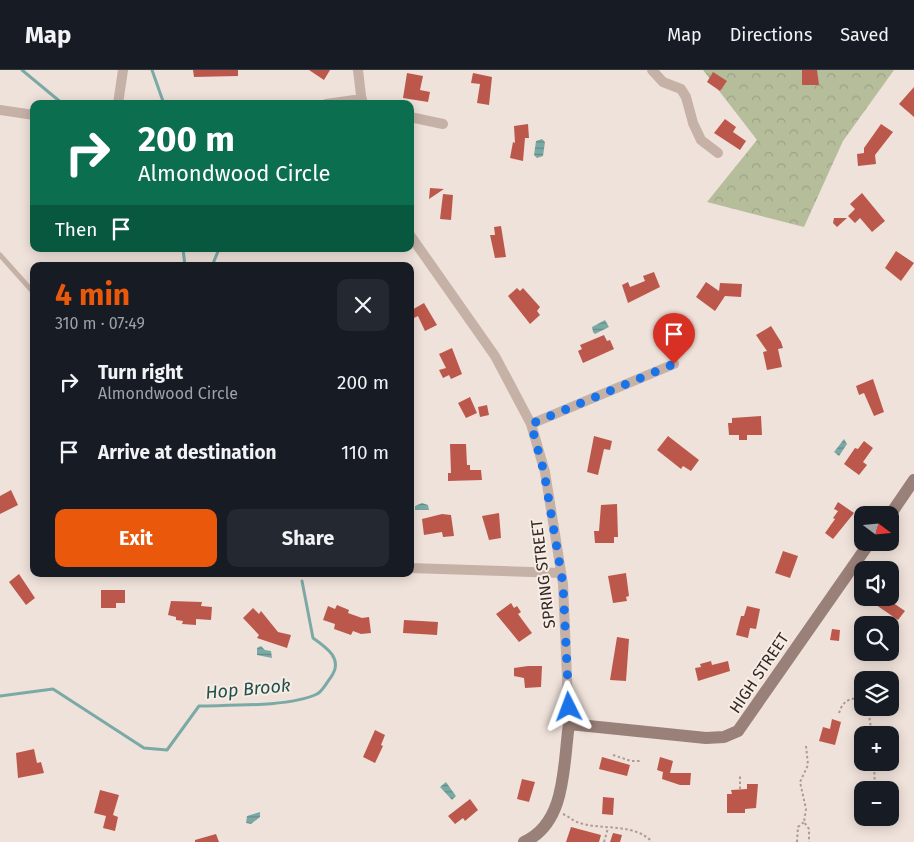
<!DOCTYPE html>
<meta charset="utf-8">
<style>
:root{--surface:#171b24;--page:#242831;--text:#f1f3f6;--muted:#9ea1a6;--line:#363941;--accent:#ea580c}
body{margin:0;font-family:"Fira Sans",sans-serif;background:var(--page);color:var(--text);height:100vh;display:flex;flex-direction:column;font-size:19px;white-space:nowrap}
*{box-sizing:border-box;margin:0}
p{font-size:16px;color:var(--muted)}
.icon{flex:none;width:28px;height:28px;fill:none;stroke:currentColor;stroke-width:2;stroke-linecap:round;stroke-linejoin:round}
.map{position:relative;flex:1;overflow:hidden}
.drawer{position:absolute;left:30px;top:192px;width:384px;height:315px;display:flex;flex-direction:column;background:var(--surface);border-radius:10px;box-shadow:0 2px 12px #0003}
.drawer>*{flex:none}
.guide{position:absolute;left:30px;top:30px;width:384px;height:152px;border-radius:10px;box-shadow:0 2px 12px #0003;background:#0b6e4f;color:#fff;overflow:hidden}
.needle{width:32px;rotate:106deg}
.tools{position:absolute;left:854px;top:436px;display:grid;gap:10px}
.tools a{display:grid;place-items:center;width:45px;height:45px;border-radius:10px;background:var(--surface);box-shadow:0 2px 12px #0003;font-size:25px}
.pin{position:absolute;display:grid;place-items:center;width:42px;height:42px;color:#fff;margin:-51px -21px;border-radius:50% 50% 50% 0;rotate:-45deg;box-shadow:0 0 5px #0007}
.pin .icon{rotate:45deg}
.me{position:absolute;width:55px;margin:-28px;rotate:357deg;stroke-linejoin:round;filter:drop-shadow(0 0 4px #0008)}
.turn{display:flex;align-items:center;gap:18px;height:105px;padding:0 25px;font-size:22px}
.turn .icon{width:65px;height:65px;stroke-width:2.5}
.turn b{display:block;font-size:35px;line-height:42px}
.then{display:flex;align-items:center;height:48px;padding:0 25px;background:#0003;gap:10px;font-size:19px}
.round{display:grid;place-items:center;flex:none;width:52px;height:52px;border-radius:10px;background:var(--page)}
.overview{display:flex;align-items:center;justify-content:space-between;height:85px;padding:0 25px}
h1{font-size:30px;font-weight:700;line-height:38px;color:var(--accent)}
.cta{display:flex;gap:10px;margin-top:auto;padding:10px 25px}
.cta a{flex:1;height:58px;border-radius:10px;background:var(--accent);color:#fff;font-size:20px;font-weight:700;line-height:58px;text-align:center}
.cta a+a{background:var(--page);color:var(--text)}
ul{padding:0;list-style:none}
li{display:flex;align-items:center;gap:15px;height:70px;padding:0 25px}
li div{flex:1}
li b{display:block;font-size:19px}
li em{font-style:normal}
header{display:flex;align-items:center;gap:30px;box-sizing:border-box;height:70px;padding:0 25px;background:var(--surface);border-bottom:1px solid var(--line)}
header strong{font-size:24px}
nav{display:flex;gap:28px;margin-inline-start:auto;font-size:18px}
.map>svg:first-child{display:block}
.forest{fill:url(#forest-crowns)}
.water{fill:url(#water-rules)}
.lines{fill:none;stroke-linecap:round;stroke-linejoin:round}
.stream{stroke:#7baaa6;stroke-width:3}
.building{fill:#bc584b}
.path{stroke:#b19b91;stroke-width:2;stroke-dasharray:2.5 2.5;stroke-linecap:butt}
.lane{stroke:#c6b1a7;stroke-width:5}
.street{stroke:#c6b1a7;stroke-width:10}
.secondary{stroke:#998079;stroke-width:12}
.route{stroke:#1a73e8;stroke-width:9;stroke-dasharray:0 16.2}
.labels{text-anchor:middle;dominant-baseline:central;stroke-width:4;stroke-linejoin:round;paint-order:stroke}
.street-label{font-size:16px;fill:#332927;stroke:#f7ede5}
.water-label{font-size:18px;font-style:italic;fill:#20514e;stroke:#f7ede5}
</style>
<header>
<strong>Map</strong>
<nav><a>Map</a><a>Directions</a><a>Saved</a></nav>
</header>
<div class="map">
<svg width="914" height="772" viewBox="0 0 914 772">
<defs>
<pattern id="forest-crowns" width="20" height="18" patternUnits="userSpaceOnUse" patternTransform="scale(1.25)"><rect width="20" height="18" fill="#b6bd9b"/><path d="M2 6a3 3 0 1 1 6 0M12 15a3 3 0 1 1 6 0" fill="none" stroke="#9da286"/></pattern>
<pattern id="water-rules" width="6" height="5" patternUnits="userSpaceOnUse" patternTransform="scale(1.25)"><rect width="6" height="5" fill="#7baaa6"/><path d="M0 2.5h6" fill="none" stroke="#658a87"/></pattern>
</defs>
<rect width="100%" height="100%" fill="#efe2da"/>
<path class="forest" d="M703 0H894L843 71 804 157 707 132 757 70Z"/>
<path class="water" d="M542 69 545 72 543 86 537 88 534 85 536 71Z
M605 250 609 257 595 264 593 262 592 257Z
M844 369 847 374 839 386 834 382Z
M422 433 428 435 429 440H415V436Z
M261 576 265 580 271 581 272 588 257 585V578Z
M446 712 456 726 452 730 440 717Z
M260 742V747L251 754 246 753 247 746Z"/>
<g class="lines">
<path class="stream" d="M22 0 63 34
M152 0 164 34
M183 179 185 196
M212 196 219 179
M0 626 53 619 144 678 167 680 199 636C229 635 290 637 317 624 322 622 327 612 331 607 344 589 326 577 313 568L302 511"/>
</g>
<path class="building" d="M193 0H238V6L194 7Z
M309 0H330L324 10Z
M802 0H817L819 15H802Z
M713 2 727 11 720 21 707 12Z
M407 3 423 6 420 20 430 22 428 32 403 28Z
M473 3 492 7 489 35 477 33 480 14 471 13Z
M914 17V47L899 34Z
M725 49 736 57 733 62 746 71 740 80 714 63Z
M528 54 529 68H525L523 91 510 88 513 72 515 73 514 56Z
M881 54 893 62 875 85 876 94 858 96 857 84 864 83V78Z
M430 118 444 119 429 129Z
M862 123 885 151 872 162 860 148 855 153 848 146 855 139 850 134Z
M443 124 453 125 451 150 440 149Z
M834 148H847L837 157 833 153Z
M501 156 506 187 495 188 490 165H495L494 157Z
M896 181 914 193 901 211 885 198Z
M654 202 660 217 628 233 622 215 628 212 630 217 645 211 643 206Z
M706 212 719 221 720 213 742 214 741 227 725 226 715 241 696 227Z
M517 218 520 221 523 218 540 237 537 241 540 245 530 254 508 226Z
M424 233 437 255 425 261 418 246 414 248 410 241Z
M771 256 781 272 783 278 778 279 782 297 767 300 763 282 767 281 756 265Z
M604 265 607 271 610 270 614 279 583 293 578 281 582 279 580 275Z
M452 278 462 304 451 309 449 305 443 308 439 300 446 298 439 284Z
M873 309 884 342 874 346 864 323 859 325 856 316Z
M470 327 477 343 466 348 458 333Z
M487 335 489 345 480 347 478 337Z
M761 346 762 365H747V370H739V365H729L728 353H732V348Z
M594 366 612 371 610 380 604 379 598 405 587 402Z
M668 366 699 390 691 401 683 396 681 399 657 380Z
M864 371 873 378 863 392 867 395 859 405 844 394 855 378 858 379Z
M450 374H466L467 395H470V400H481L482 410 448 411V403H451Z
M11 420 18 435 0 444V426Z
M838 432 854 443 833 469 825 463 835 449 833 448 838 441 834 439Z
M617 434 618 467H614V473H595L594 461H599L601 435Z
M499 443 501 468 489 470 482 446Z
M442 444 451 445 454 466 443 467 442 462 424 465 422 449Z
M783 481 798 486 790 508 775 503Z
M626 503 629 526 626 527 627 531 613 533 608 506Z
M19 504 35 528 26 535 9 512Z
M101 520H125V533H116V538H101Z
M866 528H886L905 541 898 550Z
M171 531 202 532 201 536 212 537 211 550 196 549V555L182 554 183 551 176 550V547L168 545Z
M511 533 514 538 517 536 521 542 518 544 532 563 519 572 496 544Z
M337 535 349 540 348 543 362 548 369 547 371 563 361 564 353 561 351 565 334 559 335 554 323 550 328 536 335 539Z
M747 536 760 539 756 559 750 558 748 568 736 565 741 546H744Z
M253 538 259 544 261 541 278 562 291 565 287 578 257 568 259 565 243 548Z
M404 550 438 552 437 565 403 563Z
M832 559 840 560 839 571 830 570Z
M617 567 629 569 626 611 610 610Z
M711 591 712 595 728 591 730 601 698 611 695 598 701 597 700 594Z
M528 596H542L541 617 525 618 524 608 514 606V598Z
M832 649 841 652 835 675 819 671 823 657 830 659Z
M375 660 385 665 381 675 383 676 375 693 363 687Z
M34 679 37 693 41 692 44 703 18 708 16 683Z
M602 687 630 695 627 706 599 699Z
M660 687 673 691 670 703H691L690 715H680L662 709 663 702 666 703 657 700Z
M522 709 535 712 529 732 517 729Z
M747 714H758L756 738 745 739V743H727V724H732L731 720 747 719Z
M100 720 119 725 113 745 118 747 115 761 103 758 106 746 94 743Z
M603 727 614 728 613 745 602 744Z
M470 729 478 740 465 751 463 748 455 754 448 746Z
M571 757 601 765 599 772H566Z
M613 763 622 765 620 772H610Z
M216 764 219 772H195V770Z"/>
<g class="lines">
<path class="path" d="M868 638 872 665
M839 643C843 630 850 628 862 628
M806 676 808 695 800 712 806 739 804 752 809 759V772
M613 685 631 691H640
M874 692 875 720
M740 719V706
M563 744C568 746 572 750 577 752 600 761 634 752 652 772
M881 748 882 755
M604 772 608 758
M797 772 798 757 804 752"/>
<path class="lane" d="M0 185 34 223"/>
<path class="street" d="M358 0 362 34
M652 0 663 12 681 19 686 27 693 53 701 70 718 83
M118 34 123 0
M326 34 362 29
M0 40 34 45
M410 47 443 54
M410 165 495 286 531 354 545 402 563 514 569 654
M531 354 674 294
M410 498 561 503"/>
<path class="secondary" d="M890 445 914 410
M524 772C567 753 563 694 569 654L706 668 724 667 738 661 870 472"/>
</g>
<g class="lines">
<path class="route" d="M569 637 563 514 544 402 531 354 674 294"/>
</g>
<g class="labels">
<g class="street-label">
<text transform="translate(543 504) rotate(-97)">SPRING STREET</text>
<text transform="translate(759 603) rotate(-56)">HIGH STREET</text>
</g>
<g class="water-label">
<text transform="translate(248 619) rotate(-5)">Hop Brook</text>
</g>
</g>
</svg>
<div class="tools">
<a><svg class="needle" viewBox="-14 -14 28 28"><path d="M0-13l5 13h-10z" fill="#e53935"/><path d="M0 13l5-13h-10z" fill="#9ea1a6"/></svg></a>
<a><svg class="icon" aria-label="sound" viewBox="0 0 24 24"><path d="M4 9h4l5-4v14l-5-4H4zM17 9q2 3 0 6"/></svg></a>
<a><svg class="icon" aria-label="search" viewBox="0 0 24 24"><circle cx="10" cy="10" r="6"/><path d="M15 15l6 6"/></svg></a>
<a><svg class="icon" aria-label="layers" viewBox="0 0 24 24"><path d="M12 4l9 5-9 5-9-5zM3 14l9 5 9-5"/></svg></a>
<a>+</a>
<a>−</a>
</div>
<div class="pin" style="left:674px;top:294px;background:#d93025"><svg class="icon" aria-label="arrive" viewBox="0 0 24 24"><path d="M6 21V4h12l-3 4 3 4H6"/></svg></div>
<svg class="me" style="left:569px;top:637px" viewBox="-20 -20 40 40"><path d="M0-17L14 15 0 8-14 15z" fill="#1a73e8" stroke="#fff" stroke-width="4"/></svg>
<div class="guide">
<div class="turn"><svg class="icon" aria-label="right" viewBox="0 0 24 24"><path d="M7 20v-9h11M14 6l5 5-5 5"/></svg><div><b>200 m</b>Almondwood Circle</div></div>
<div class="then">Then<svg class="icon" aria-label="arrive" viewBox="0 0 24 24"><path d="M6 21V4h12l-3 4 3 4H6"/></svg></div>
</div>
<section class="drawer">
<div class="overview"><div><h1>4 min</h1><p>310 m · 07:49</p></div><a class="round"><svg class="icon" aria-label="close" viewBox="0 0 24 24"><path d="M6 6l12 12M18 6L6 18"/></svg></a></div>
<ul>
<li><svg class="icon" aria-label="right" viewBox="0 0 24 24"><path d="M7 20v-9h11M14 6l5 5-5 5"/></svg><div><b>Turn right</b><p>Almondwood Circle</p></div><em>200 m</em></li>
<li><svg class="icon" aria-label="arrive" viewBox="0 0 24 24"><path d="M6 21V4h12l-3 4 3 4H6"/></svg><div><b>Arrive at destination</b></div><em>110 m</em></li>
</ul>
<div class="cta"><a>Exit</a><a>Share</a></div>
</section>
</div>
